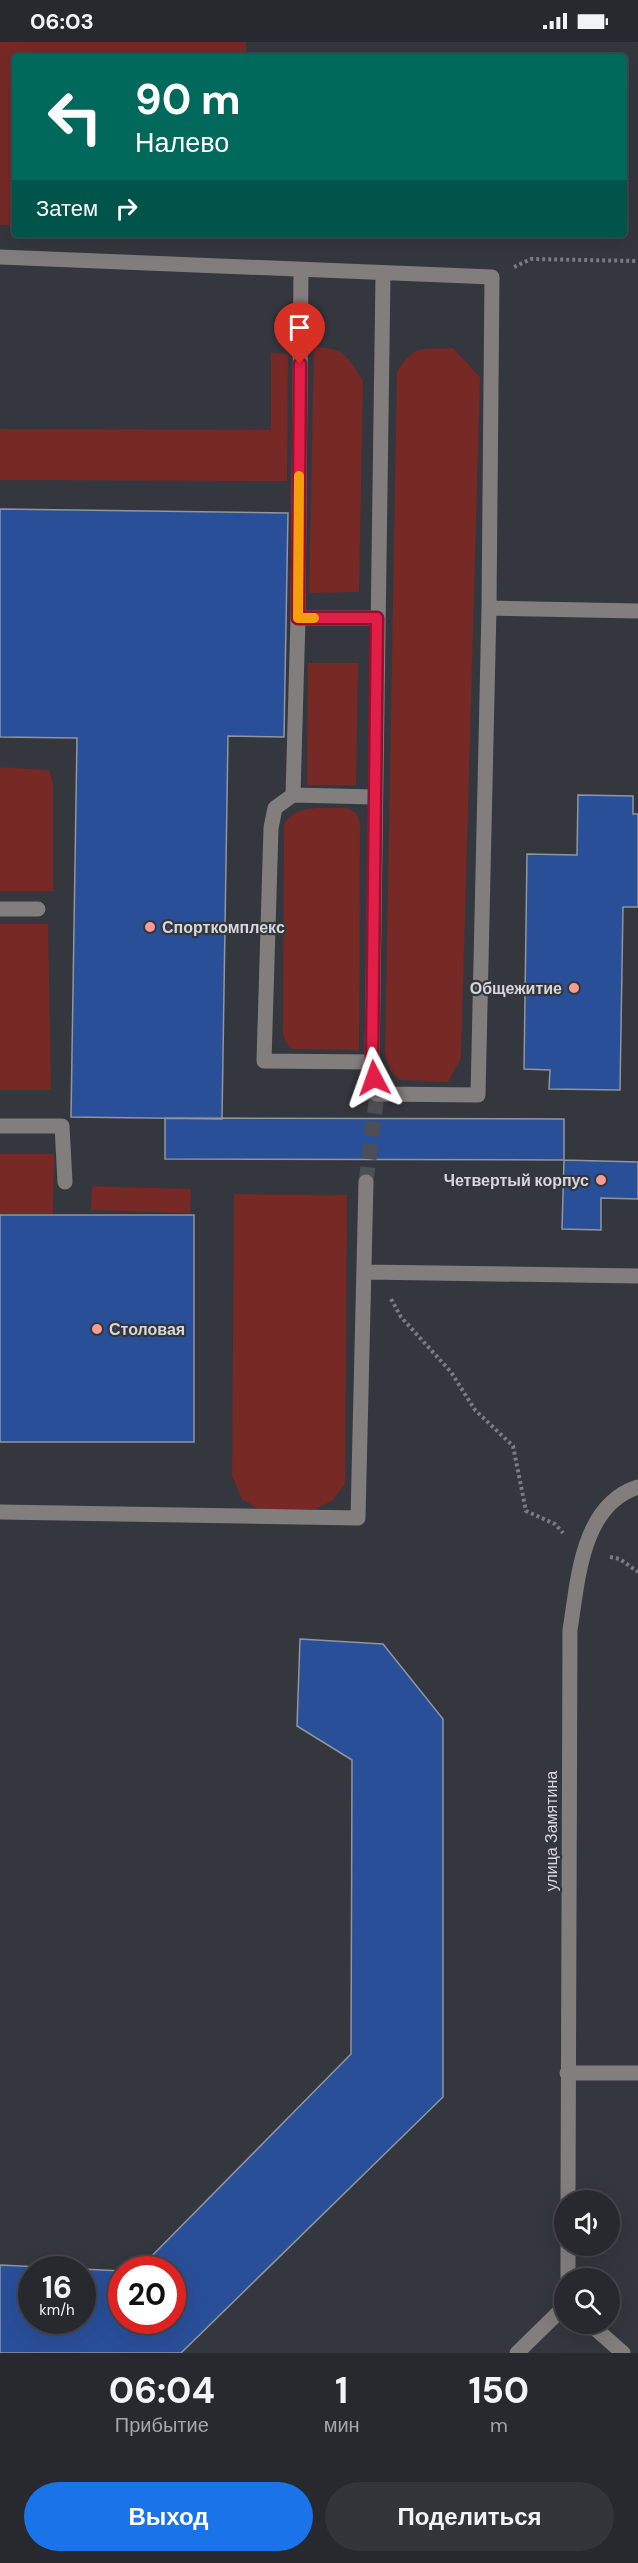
<!DOCTYPE html>
<html lang="ru">
<meta charset="utf-8">
<style>
:root{--surface:#27292e;--page:#33353a;--text:#f1f3f6;--muted:#a4a6aa;--line:#43454a;--accent:#1a73e8}
body{margin:0;font-family:"DM Sans",sans-serif;background:var(--page);color:var(--text);height:100vh;display:flex;flex-direction:column;font-size:22px;white-space:nowrap}
*{box-sizing:border-box;margin:0}
p{font-size:20px;color:var(--muted)}
.icon{flex:none;width:33px;height:33px;fill:none;stroke:currentColor;stroke-width:2;stroke-linecap:round;stroke-linejoin:round}
.map{position:relative;height:2311px;overflow:hidden}
.side{display:flex;flex-direction:column;background:var(--surface);flex:1}
.side>*{flex:none}
.top-card{position:absolute;left:12px;top:12px;width:615px;height:183px;border-radius:6px;box-shadow:0 6px 24px #0002,0 0 0 2px var(--line);background:#00695c;color:#fff;overflow:hidden}
.fabs{position:absolute;left:554px;top:2148px;display:grid;gap:12px}
.fabs a{display:grid;place-items:center;width:66px;height:66px;border-radius:50%;background:var(--surface);box-shadow:0 6px 24px #0002,0 0 0 2px var(--line);font-size:30px}
.speed{position:absolute;left:18px;top:2214px;display:flex;gap:12px;font-size:30px;font-weight:700;text-align:center}
.speed>*{display:grid;place-content:center;width:78px;height:78px;border-radius:50%;background:var(--surface);box-shadow:0 6px 24px #0002,0 0 0 2px var(--line);line-height:1}
.speed small{font-size:15px;font-weight:400}
.speed .limit{border:9px solid #d22;background:#fff;color:#111}
.pin{position:absolute;display:grid;place-items:center;width:51px;height:51px;color:#fff;margin:-62px -26px;border-radius:50% 50% 50% 0;rotate:-45deg;box-shadow:0 0 6px #0007}
.pin .icon{rotate:45deg}
.me{position:absolute;width:66px;margin:-33px;rotate:356deg;stroke-linejoin:round;filter:drop-shadow(0 0 4px #0008)}
.turn{display:flex;align-items:center;gap:21px;height:126px;padding:0 24px;font-size:27px}
.turn .icon{width:78px;height:78px;stroke-width:2.5}
.turn b{display:block;font-size:42px;line-height:51px}
.then{display:flex;align-items:center;height:57px;padding:0 24px;background:#0003;gap:12px;font-size:22px}
.eta{display:flex;justify-content:space-evenly;align-items:center;height:102px;text-align:center}
.eta b{font-size:36px;font-weight:700;line-height:42px}
.button{display:flex;gap:12px;margin-top:auto;padding:12px 24px}
.button a{flex:1;height:69px;border-radius:36px;background:var(--accent);color:#fff;font-size:24px;font-weight:700;line-height:69px;text-align:center}
.button a+a{background:var(--page);color:var(--text)}
.status{display:flex;justify-content:space-between;align-items:center;height:42px;padding:0 30px;background:var(--surface);direction:ltr}
.status svg{height:16px;fill:currentColor}
.map>svg:first-child{display:block}
.green{fill:#762925}
.building{fill:#2a4f99;stroke:#91959c;stroke-width:1.5;fill-rule:evenodd}
.lines{fill:none;stroke-linecap:round;stroke-linejoin:round}
.minor-tunnel{stroke:#4c4f55;stroke-width:15;stroke-dasharray:15 8;stroke-linecap:butt}
.path{stroke:#797c81;stroke-width:4;stroke-dasharray:3 3;stroke-linecap:butt}
.minor{stroke:#827e7d;stroke-width:15}
.route-casing{stroke:#92132f;stroke-width:15}
.route{stroke:#e11d48;stroke-width:10}
.slow{stroke:#f59e0b;stroke-width:10}
.poi-dot{fill:#f59c93;stroke:#34373d;stroke-width:2}
.labels{text-anchor:middle;dominant-baseline:central;stroke-width:4.5;stroke-linejoin:round;paint-order:stroke}
.poi-label{font-size:16px;font-weight:bold;fill:#d5d7db;stroke:#34373d;text-anchor:start}
.street-label{font-size:16px;fill:#d5d7db;stroke:#34373d}
</style>
<div class="status"><b>06:03</b><svg viewBox="0 0 49 12"><path d="M0 12V9h3v3zM5 12V6h3v6zM10 12V3h3v9zM15 12V0h3v12zM26 1h20v11H26zM47 4h2v5h-2z"/></svg></div>
<div class="map">
<svg width="638" height="2311" viewBox="0 0 638 2311">
<rect width="100%" height="100%" fill="#34373d"/>
<path class="green" d="M0 0H246V15H15V183H0Z
M314 305C343 306 348 314 363 339L359 550 309 551Z
M453 306 480 335 461 1016 448 1040 400 1038 391 1030 385 1014 397 330C412 303 424 307 453 306Z
M271 311 288 312 287 439 0 438V387L271 388Z
M308 621H358L356 743H307Z
M0 725 49 728 53 742V849H0Z
M347 766 356 771 360 781 359 1008 294 1007 286 1001 283 992 284 782C296 761 325 767 347 766Z
M0 882H48L51 1048H0Z
M0 1112H54L53 1172H0Z
M92 1144 191 1147 190 1171 91 1168Z
M234 1152 347 1153 345 1442 332 1459 315 1467H258L242 1457 232 1434Z"/>
<path class="building" d="M0 467 288 471 284 695 228 694 222 1077 71 1075 77 696 0 695Z
M578 753 633 754V772H638V865H623L620 1048 549 1047 550 1028 524 1027 527 812 577 813Z
M165 1076 564 1077V1118L165 1117Z
M564 1118 638 1120V1157L601 1156V1188L562 1187Z
M0 1173H194V1400H0Z
M300 1597 383 1602 443 1677V2055L181 2311H0V2223L122 2229V2278H172V2228H138L351 2012 352 1718 297 1684ZM32 2228H82V2278H32Z"/>
<g class="lines">
<path class="minor-tunnel" d="M366 1140 377 1052"/>
<path class="path" d="M514 225 531 217 638 219
M391 1257 401 1275 451 1330 475 1368 513 1404 526 1469 555 1482 563 1491
M610 1515 620 1517 638 1530"/>
<path class="minor" d="M0 215 492 235 489 566 478 1053 377 1052 372 1020 383 233
M301 229 298 576H377
M489 566 638 569
M293 753 298 576
M0 867H38
M372 1020 264 1019 271 786 275 766 293 753 374 755
M0 1084H62L65 1140
M365 1230 638 1234
M0 1470 358 1476 366 1140
M567 2031H638
M568 2158 570 1588C578 1539 581 1463 638 1445
M568 2204V2236
M590 2282 623 2311
M517 2311 564 2265"/>
</g>
<g class="lines">
<g class="route-casing">
<path id="route" d="M300 322 298 576H377L372 1020 374 1036"/>
</g>
<use href="#route" class="route"/>
<path class="slow" d="M299 434 298 576H314"/>
</g>
<g class="poi-dot">
<circle cx="150" cy="885" r="6"/>
<circle cx="574" cy="946" r="6"/>
<circle cx="601" cy="1138" r="6"/>
<circle cx="97" cy="1287" r="6"/>
</g>
<g class="labels">
<g class="poi-label">
<text x="162" y="885">Спорткомплекс</text>
<text x="562" y="946" text-anchor="end">Общежитие</text>
<text x="589" y="1138" text-anchor="end">Четвертый корпус</text>
<text x="109" y="1287">Столовая</text>
</g>
<g class="street-label">
<text transform="translate(551 1789) rotate(-90)">улица Замятина</text>
</g>
</g>
</svg>
<div class="fabs">
<a><svg class="icon" aria-label="sound" viewBox="0 0 24 24"><path d="M4 9h4l5-4v14l-5-4H4zM17 9q2 3 0 6"/></svg></a>
<a><svg class="icon" aria-label="search" viewBox="0 0 24 24"><circle cx="10" cy="10" r="6"/><path d="M15 15l6 6"/></svg></a>
</div>
<div class="speed"><div>16<small>km/h</small></div><div class="limit">20</div></div>
<div class="pin" style="left:300px;top:322px;background:#d93025"><svg class="icon" aria-label="arrive" viewBox="0 0 24 24"><path d="M6 21V4h12l-3 4 3 4H6"/></svg></div>
<svg class="me" style="left:374px;top:1036px" viewBox="-20 -20 40 40"><path d="M0-17L14 15 0 8-14 15z" fill="#e11d48" stroke="#fff" stroke-width="4"/></svg>
<div class="top-card">
<div class="turn"><svg class="icon" aria-label="left" viewBox="0 0 24 24"><path d="M17 20v-9H6M10 6l-5 5 5 5"/></svg><div><b>90 m</b>Налево</div></div>
<div class="then">Затем<svg class="icon" aria-label="right" viewBox="0 0 24 24"><path d="M7 20v-9h11M14 6l5 5-5 5"/></svg></div>
</div>
</div>
<section class="side">
<div class="eta">
<div><b>06:04</b><p>Прибытие</p></div>
<div><b>1</b><p>мин</p></div>
<div><b>150</b><p>m</p></div>
</div>
<div class="button"><a>Выход</a><a>Поделиться</a></div>
</section>
